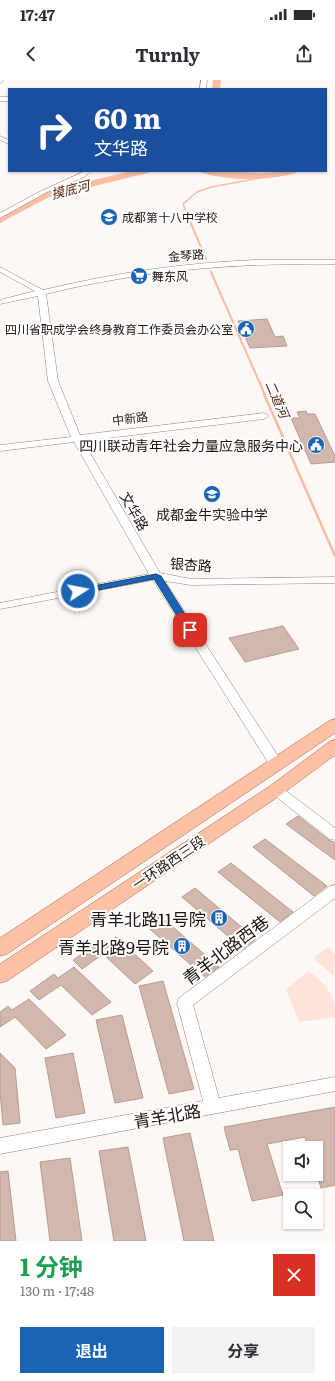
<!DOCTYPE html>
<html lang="zh">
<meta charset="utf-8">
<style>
:root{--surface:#fff;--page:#f2f2f3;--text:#2b2b33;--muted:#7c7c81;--accent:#1b64b4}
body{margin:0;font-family:Literata,"Noto Sans SC",serif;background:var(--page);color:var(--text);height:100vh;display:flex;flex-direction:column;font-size:15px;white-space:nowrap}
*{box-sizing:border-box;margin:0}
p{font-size:13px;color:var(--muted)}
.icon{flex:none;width:22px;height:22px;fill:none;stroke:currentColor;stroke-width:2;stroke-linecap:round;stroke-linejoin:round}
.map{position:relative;height:1161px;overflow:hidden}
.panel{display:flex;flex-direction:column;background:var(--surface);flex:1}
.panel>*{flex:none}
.top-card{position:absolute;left:8px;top:8px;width:319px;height:84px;border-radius:0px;box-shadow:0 1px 3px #0004;background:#1a4fa0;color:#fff;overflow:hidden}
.controls{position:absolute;left:283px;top:1061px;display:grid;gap:8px}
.controls a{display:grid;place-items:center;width:40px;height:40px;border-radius:0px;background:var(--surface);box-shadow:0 1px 3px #0004;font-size:20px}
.pin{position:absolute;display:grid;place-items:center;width:34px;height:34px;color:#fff;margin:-17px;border-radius:8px;box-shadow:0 2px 6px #0006}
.me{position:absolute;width:44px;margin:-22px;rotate:79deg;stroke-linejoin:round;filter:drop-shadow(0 0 3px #0008)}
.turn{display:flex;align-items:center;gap:14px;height:84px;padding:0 20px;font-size:18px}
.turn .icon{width:52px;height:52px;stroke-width:2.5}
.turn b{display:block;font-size:28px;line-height:34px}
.round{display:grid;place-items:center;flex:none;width:42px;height:42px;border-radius:0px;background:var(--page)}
.headline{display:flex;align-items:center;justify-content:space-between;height:68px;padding:0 20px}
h1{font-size:24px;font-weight:700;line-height:30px;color:#1e9e55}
.button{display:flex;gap:8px;margin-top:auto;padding:8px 20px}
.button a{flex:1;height:46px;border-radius:0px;background:var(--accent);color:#fff;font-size:16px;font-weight:700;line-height:46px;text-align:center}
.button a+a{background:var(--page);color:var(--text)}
.status{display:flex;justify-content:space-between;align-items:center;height:28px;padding:0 20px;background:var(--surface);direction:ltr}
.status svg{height:11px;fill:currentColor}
header{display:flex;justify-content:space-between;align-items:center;height:52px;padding:0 20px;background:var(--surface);font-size:18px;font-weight:700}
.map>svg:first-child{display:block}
.green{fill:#fde3d8}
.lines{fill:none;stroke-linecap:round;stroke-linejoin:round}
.stream-far2{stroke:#f9bda4;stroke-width:1.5}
.stream-far1{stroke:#f9bda4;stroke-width:2}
.stream{stroke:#f9bda4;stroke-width:2.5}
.river{fill:#f9bda4;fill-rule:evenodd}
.building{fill:#d1b7ac;stroke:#b59c91}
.minor-casing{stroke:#988076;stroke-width:1}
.major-casing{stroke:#ad694a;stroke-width:1}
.minor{fill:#fff;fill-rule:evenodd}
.major{fill:#fcc0a5;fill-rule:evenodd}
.route{fill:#1b64b4;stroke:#124175}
.labels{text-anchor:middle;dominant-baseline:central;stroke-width:4;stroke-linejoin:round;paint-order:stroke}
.far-poi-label{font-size:12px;fill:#1e1511;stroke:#fff;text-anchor:start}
.far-street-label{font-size:12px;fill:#1e1511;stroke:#fff}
.far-water-label{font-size:13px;font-style:italic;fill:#53250f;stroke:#fff}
.poi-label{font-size:14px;fill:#1e1511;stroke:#fff;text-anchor:end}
.street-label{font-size:14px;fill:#1e1511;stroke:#fff}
.near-poi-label{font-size:17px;fill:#1e1511;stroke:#fff;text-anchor:end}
.near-street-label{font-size:17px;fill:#1e1511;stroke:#fff}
</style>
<div class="status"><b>17:47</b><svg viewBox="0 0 49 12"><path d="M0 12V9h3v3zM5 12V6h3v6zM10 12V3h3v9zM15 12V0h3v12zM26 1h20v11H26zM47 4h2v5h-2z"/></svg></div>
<header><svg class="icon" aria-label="back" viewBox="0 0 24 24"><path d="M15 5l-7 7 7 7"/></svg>Turnly<svg class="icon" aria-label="share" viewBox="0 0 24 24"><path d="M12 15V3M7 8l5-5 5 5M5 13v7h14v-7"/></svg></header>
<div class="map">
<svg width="335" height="1161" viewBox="0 0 335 1161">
<rect width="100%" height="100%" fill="#fdf7f5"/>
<path class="green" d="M328 867 335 874 334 896 313 878Z
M309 891C327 906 335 913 335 937L299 942 286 909Z"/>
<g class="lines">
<path class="stream-far2" d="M190 140 183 124 197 112 211 107 276 95"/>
<path class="stream-far1" d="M189 139 206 179
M211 192 265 315"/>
<path class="stream" d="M264 314 335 476"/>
<path class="river" d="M213 0H221L220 9H212Z
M131 91H149L148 93 49 117 0 143V136L41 113Z
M201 91 260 93 297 91 296 93C266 101 232 101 202 93Z"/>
</g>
<path class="building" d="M267 239 275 257 283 256 287 266 250 268 238 241Z
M306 331 307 334H315L335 376V382L311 384 291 338H300L297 332Z
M283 546 299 569 245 582 229 558Z
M298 736 329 760 335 763V780L286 744Z
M265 759 327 806 314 816 253 767Z
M231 783 293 832 280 842 218 792Z
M195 808 256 859 243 869 182 817Z
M158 834 219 887 205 897 144 844Z
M116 857 153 891 135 904 103 874 82 889 73 880 96 864 100 868Z
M74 887 111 922 92 935 61 905 39 920 30 911 54 894 58 898Z
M163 901 194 1009 169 1014 139 906Z
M29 919 66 955 46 969 15 937 0 947V932L8 926 12 930Z
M122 935 143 1018 115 1023 96 940Z
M0 973 15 988 20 1043 3 1045 0 1012Z
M73 973 85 1033 56 1038 45 978Z
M335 1027V1105L321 1108 316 1092V1068H308L305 1057 267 1064 283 1115 252 1121 238 1069 230 1070 224 1047Z
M190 1053 214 1161H184L163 1058Z
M128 1067 146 1161H114L99 1071Z
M70 1078 82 1161H50L40 1082Z
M8 1091 16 1161H0V1092Z"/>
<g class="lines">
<g class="minor-casing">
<path id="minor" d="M0 0H4L0 4Z
M201 0H207L206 9H200Z
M0 17H9V21H0Z
M0 56 9 60V64L0 60Z
M85 91H92L84 97 45 113 0 138V133L41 111Z
M255 180H335V184C234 183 144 190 46 214L58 301 80 355 264 333 269 336 264 339 83 361 160 493 191 499 335 497V503L191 505 165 501 283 684 281 687H271L153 500 0 529V523L149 494 74 362 0 371V365L71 357 48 301 38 216 0 224V220L35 211 0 192V187L43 210C114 193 183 183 255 180Z
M276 705 281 707 335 748V760L330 759 271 713 269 710 271 707Z
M335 805V818L193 925 219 1018 335 997V1011L0 1074V1058L203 1021 177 923 179 918 330 806Z"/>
</g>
<g class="major-casing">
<path id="major" d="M335 639V653L7 874 0 876V858L329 641Z
M335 660V675L282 714 7 901 0 903V884L270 706 329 662Z"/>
</g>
<use href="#minor" class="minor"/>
<use href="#major" class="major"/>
</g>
<path class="route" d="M156 494 161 496 195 550 194 552H187L154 499 78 514 74 511 78 509Z"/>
<defs>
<g id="school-disc" transform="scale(0.9)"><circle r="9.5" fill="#1b64b4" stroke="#fff"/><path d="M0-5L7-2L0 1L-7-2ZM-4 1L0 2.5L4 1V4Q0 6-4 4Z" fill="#fff"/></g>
<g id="supermarket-disc" transform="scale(0.9)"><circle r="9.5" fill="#1b64b4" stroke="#fff"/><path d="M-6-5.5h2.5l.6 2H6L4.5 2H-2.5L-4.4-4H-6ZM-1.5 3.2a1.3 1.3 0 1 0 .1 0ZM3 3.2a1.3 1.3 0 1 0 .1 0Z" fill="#fff"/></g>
<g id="civic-disc" transform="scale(0.9)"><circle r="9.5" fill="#1b64b4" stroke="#fff"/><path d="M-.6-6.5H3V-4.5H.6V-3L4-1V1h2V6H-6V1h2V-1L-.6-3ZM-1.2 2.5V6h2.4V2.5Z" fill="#fff"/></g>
<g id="building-disc" transform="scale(0.9)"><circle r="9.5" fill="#1b64b4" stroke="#fff"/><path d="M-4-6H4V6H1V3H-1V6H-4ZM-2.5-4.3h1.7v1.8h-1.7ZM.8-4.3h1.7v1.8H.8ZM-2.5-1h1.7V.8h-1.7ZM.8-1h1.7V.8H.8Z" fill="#fff"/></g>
</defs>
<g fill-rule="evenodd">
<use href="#school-disc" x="109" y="137"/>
<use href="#supermarket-disc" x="139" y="196"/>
<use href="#civic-disc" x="246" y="249"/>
<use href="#civic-disc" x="316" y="365"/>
<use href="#school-disc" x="212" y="414"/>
<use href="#building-disc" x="219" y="838"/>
<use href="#building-disc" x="182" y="866"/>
</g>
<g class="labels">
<g class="far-poi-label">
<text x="122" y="137">成都第十八中学校</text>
<text x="152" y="196">舞东风</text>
<text x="233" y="249" text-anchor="end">四川省职成学会终身教育工作委员会办公室</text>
</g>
<g class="far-street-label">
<text transform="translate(186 175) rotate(-5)">金琴路</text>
<text transform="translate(130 338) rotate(-7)">中新路</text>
</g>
<g class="far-water-label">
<text transform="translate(70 109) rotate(-14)">摸底河</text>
<text transform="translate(278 319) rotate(66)">二道河</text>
</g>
<g class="poi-label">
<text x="303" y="365">四川联动青年社会力量应急服务中心</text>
<text x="212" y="434" text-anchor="middle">成都金牛实验中学</text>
</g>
<g class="street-label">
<text transform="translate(135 431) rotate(60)">文华路</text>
<text transform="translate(191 484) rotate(4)">银杏路</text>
<text transform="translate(168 782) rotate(-34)">一环路西三段</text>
</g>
<g class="near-poi-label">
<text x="206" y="838">青羊北路11号院</text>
<text x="169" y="866">青羊北路9号院</text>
</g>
<g class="near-street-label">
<text transform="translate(225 869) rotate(-37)">青羊北路西巷</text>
<text transform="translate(167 1035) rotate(-10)">青羊北路</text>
</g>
</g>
</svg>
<div class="controls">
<a><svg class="icon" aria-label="sound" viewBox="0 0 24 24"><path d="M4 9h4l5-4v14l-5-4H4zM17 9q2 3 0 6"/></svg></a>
<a><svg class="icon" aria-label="search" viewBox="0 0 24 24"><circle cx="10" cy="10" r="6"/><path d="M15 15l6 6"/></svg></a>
</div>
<div class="pin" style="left:190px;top:550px;background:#d93025"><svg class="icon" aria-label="arrive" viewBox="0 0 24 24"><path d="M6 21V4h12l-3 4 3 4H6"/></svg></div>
<svg class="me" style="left:78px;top:511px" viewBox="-20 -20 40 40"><circle r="17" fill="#1b64b4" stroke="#fff" stroke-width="3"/><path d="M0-11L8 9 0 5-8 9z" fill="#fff"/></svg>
<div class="top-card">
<div class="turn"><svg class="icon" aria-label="right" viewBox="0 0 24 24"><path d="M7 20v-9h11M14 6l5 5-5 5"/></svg><div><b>60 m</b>文华路</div></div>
</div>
</div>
<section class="panel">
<div class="headline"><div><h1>1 分钟</h1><p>130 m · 17:48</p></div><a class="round" style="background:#d93025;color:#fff"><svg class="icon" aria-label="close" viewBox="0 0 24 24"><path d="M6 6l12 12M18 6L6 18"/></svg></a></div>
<div class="button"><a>退出</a><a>分享</a></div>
</section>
